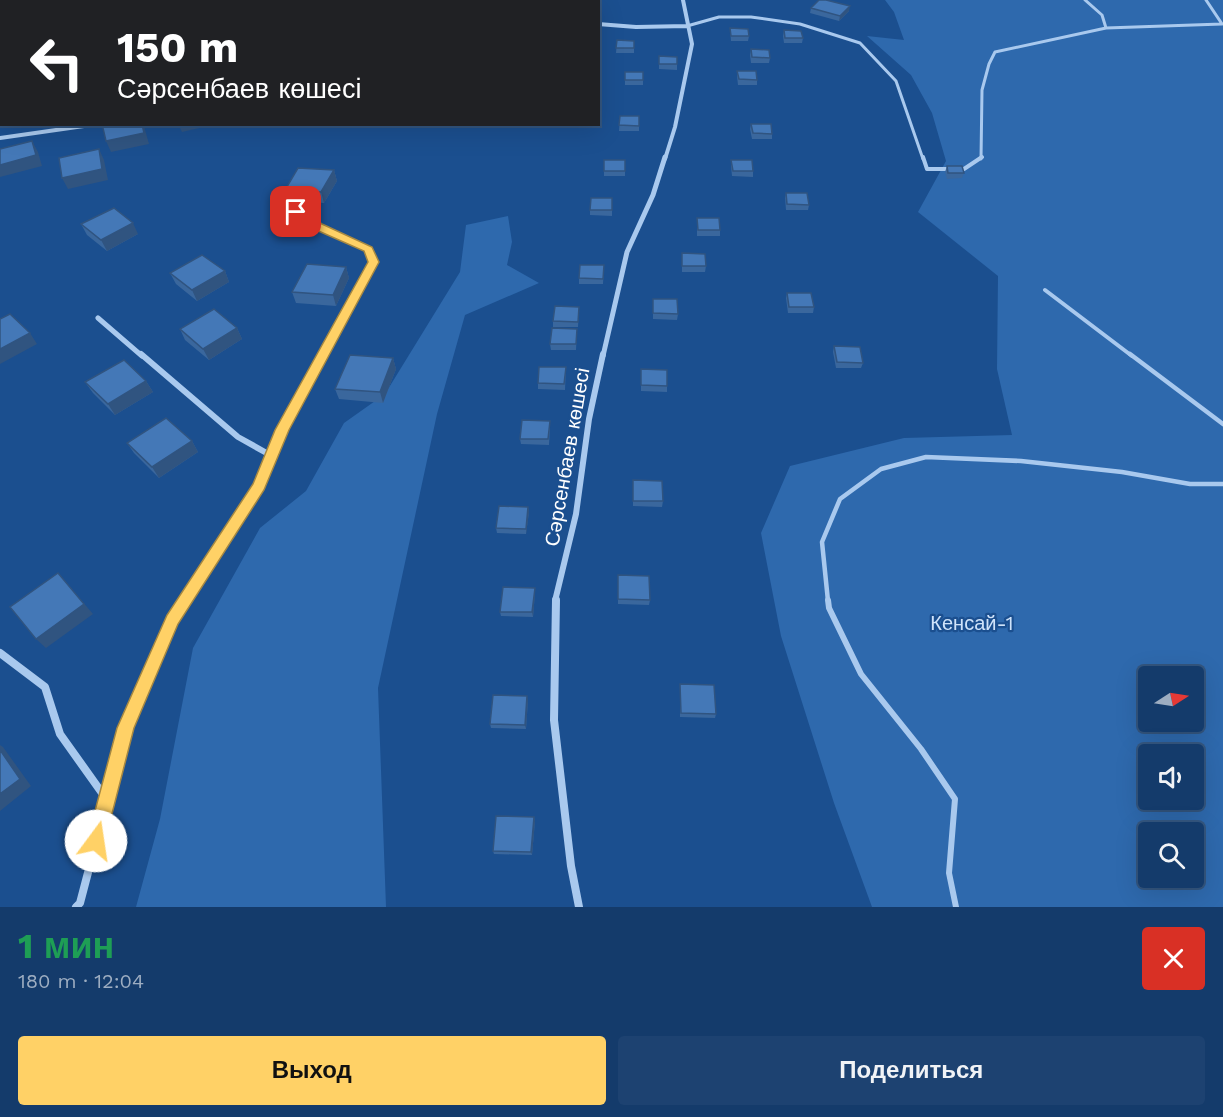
<!DOCTYPE html>
<html lang="ru">
<meta charset="utf-8">
<style>
:root{--surface:#143b6b;--page:#1d4271;--text:#f1f3f6;--muted:#9dadc1;--line:#33557e;--accent:#ffd166}
body{margin:0;font-family:"Work Sans",sans-serif;background:var(--page);color:var(--text);height:100vh;display:flex;flex-direction:column;font-size:22px;white-space:nowrap}
*{box-sizing:border-box;margin:0}
p{font-size:20px;color:var(--muted)}
.icon{flex:none;width:33px;height:33px;fill:none;stroke:currentColor;stroke-width:2;stroke-linecap:round;stroke-linejoin:round}
.map{position:relative;height:907px;overflow:hidden}
.panel{display:flex;flex-direction:column;background:var(--surface);flex:1}
.panel>*{flex:none}
.guide{position:absolute;left:0px;top:0px;width:600px;height:126px;box-shadow:0 6px 24px #0002,0 0 0 2px var(--line);background:#202124;color:#fff;overflow:hidden}
.needle{width:39px;rotate:78deg}
.fabs{position:absolute;left:1138px;top:666px;display:grid;gap:12px}
.fabs a{display:grid;place-items:center;width:66px;height:66px;border-radius:6px;background:var(--surface);box-shadow:0 6px 24px #0002,0 0 0 2px var(--line);font-size:30px}
.pin{position:absolute;display:grid;place-items:center;width:51px;height:51px;color:#fff;margin:-26px;border-radius:12px;box-shadow:0 3px 9px #0006}
.me{position:absolute;width:66px;margin:-33px;rotate:14deg;stroke-linejoin:round;filter:drop-shadow(0 0 4px #0008)}
.turn{display:flex;align-items:center;gap:21px;height:126px;padding:0 18px;font-size:27px}
.turn .icon{width:78px;height:78px;stroke-width:2.5}
.turn b{display:block;font-size:42px;line-height:51px}
.round{display:grid;place-items:center;flex:none;width:63px;height:63px;border-radius:6px;background:var(--page)}
.summary{display:flex;align-items:center;justify-content:space-between;height:102px;padding:0 18px}
h1{font-size:36px;font-weight:700;line-height:45px;color:#1e9e55}
.button{display:flex;gap:12px;margin-top:auto;padding:12px 18px}
.button a{flex:1;height:69px;border-radius:6px;background:var(--accent);color:#111;font-size:24px;font-weight:700;line-height:69px;text-align:center}
.button a+a{background:var(--page);color:var(--text)}
.map>svg:first-child{display:block}
.green{fill:#2e69ad;fill-rule:evenodd}
.lines{fill:none;stroke-linecap:round;stroke-linejoin:round}
.lane-far3{stroke:#a9c9ee;stroke-width:3}
.lane-far2{stroke:#a9c9ee;stroke-width:4}
.lane-far1{stroke:#a9c9ee;stroke-width:4.5}
.lane{stroke:#a9c9ee;stroke-width:6}
.street-far3{stroke:#a9c9ee;stroke-width:4}
.street-far2{stroke:#a9c9ee;stroke-width:5}
.street-far1{stroke:#a9c9ee;stroke-width:6}
.street{stroke:#a9c9ee;stroke-width:8}
.wall{fill:#3a679d}
.shaded-wall{fill:#305480}
.building{fill:#4478b7;stroke:#305480;stroke-width:1.5}
.route{fill:#ffd166;stroke:#a68842;stroke-width:1.5}
.labels{text-anchor:middle;dominant-baseline:central;stroke-width:4.5;stroke-linejoin:round;paint-order:stroke}
.street-label{font-size:20px;fill:#fff;stroke:#1b4f8f}
.park-label{font-size:20px;fill:#cfe3fa;stroke:#1b4f8f}
</style>
<div class="map">
<svg width="1223" height="907" viewBox="0 0 1223 907">
<rect width="100%" height="100%" fill="#1b4f8f"/>
<path class="green" d="M885 0H1223V907H872L834 803 781 636 761 533 790 466 904 438 1012 435 997 369 998 276 918 212 946 161 932 113 911 75 867 36 904 40 894 12ZM1149 676H1194V722H1149ZM1149 754H1194V800H1149ZM1149 832H1194V878H1149Z
M508 216 512 242 507 265 539 283 465 315 437 414 378 688 386 907H136L160 819 193 648 260 528 306 491 344 423 385 394 460 272 466 225Z"/>
<g class="lines">
<path class="lane-far3" d="M687 26 719 17H751L800 24 860 43 896 81 923 159
M1106 28 1222 24 1206 0
M981 159 982 90 989 64 995 52 1106 28 1102 15 1085 0"/>
<path class="lane-far2" d="M923 157 927 169H949
M958 169H964L982 157
M1045 290 1132 356"/>
<path class="lane-far1" d="M1130 354 1223 424
M828 601 822 542 840 499 881 469 926 457 1021 461 1122 472 1190 484H1223"/>
<path class="lane" d="M828 600 829 608 861 674 921 749 955 799 949 873 956 907"/>
<path class="street-far3" d="M598 24 636 27 687 26
M0 138 98 124
M665 159 675 127 692 44 683 0"/>
<path class="street-far2" d="M296 211 318 226 368 249 374 262 323 356
M98 318 142 356
M603 356 627 252 653 195 665 157"/>
<path class="street-far1" d="M141 354 238 437 272 456
M184 601 259 486 282 430 323 354
M555 601 576 514 589 419 603 354"/>
<path class="street" d="M556 600 554 720 571 866 579 907
M0 653 45 687 60 734 107 800
M76 907 80 903 126 728 172 620 185 600"/>
</g>
<path class="wall" d="M568 0H585V2H568Z
M811 8 849 11 839 21 810 13Z
M730 28 749 36 748 41H731Z
M784 30 803 38 802 43H784L783 36Z
M617 40 634 41V53H616Z
M751 49 770 58 769 63H751L750 55Z
M659 56 677 57V70L659 69Z
M737 71 757 80V85H738L737 76Z
M625 72H643V85H625Z
M0 93H2V120H0Z
M620 116H639V131H619Z
M751 124 772 134V139H752L750 129Z
M604 160H625V176H604Z
M731 160 753 171V177L732 176 731 166Z
M947 166 964 173 962 178 947 179 945 172Z
M334 170 337 181 324 203 289 201 285 190Z
M786 193 809 205 808 210H786L785 198Z
M612 198V216L590 215V210Z
M697 218 720 230V236H697Z
M81 224 138 234 107 251 87 235Z
M682 253 706 266 705 272H682Z
M604 265 603 284H579V278Z
M346 267 349 278 336 306 296 303 292 292Z
M225 271 229 282 197 301 176 284 170 273Z
M787 293 814 307 813 313H788L786 298Z
M653 299 678 314 677 320 653 319Z
M579 307 578 327H553V321Z
M237 328 242 339 209 360 185 340 180 329Z
M577 329 576 350H551L550 344Z
M834 346 863 363 861 368H836L833 352Z
M393 358 396 369 383 403 339 399 335 389Z
M566 367 565 390 538 389V383Z
M641 369 667 370V392L641 391Z
M146 381 153 392 115 415 93 393 85 382Z
M550 426 549 445 521 444 520 439Z
M192 441 198 452 159 478 134 453 127 443Z
M633 480 663 501 662 507 633 506Z
M528 507 529 512 526 534 497 533 496 528Z
M618 575 650 600 649 605 618 604Z
M535 593 533 617 501 616 500 612Z
M680 684 716 714 715 718 680 717Z
M528 700 526 729 491 728 490 724Z
M534 817 535 821 532 855 494 854 493 851Z"/>
<path class="shaded-wall" d="M850 6 849 11 839 21 840 16Z
M142 124H144V126L149 144 111 152 106 141Z
M178 124H217L182 132Z
M32 141 38 152 42 166 0 177V165Z
M99 149 104 160 108 180 68 189 62 178Z
M334 170 337 181 324 203 321 192Z
M133 223 138 234 107 251 101 240Z
M346 267 349 278 336 306 333 295Z
M225 271 229 282 197 301 192 290Z
M237 328 242 339 209 360 203 349Z
M30 333 37 344 0 364V349Z
M393 358 396 369 383 403 380 392Z
M146 381 153 392 115 415 108 404Z
M192 441 198 452 159 478 152 467Z
M528 507 529 512 526 534V529Z
M58 573 93 614 46 648 36 639Z
M535 588V593L533 617 532 612Z
M527 696 528 700 526 729 525 725Z
M0 745 3 747 31 786 0 811Z
M534 817 535 821 532 855 531 852Z"/>
<path class="building" d="M186 0H202V2H186Z
M819 0H826L850 6 840 16 811 8Z
M730 28 748 29 749 36H731Z
M784 30 801 31 803 38H785Z
M617 40 634 41V48H616Z
M751 49 769 50 770 58 752 57Z
M659 56 677 57V64H659Z
M737 71H756L757 80 739 79Z
M625 72H643V80H625Z
M0 93H2V109H0Z
M620 116H639V126L619 125Z
M102 124H142L144 133 106 141Z
M751 124H771L772 134 753 133Z
M32 141 36 155 0 165V149Z
M99 149 102 169 62 178 59 158Z
M604 160H625V171H604Z
M731 160H752L753 171H733Z
M947 166H962L964 173H948Z
M298 168 334 170 321 192 285 190Z
M786 193H807L809 205 787 204Z
M591 198H612V210H590Z
M114 208 133 223 101 240 81 224Z
M697 218H719L720 230H698Z
M682 253 705 254 706 266H682Z
M202 255 225 271 192 290 170 273Z
M307 264 346 267 333 295 292 292Z
M580 265H604L603 279 579 278Z
M787 293H811L814 307H789Z
M653 299H677L678 314 653 313Z
M555 306 579 307 578 322 553 321Z
M214 309 237 328 203 349 180 329Z
M10 314 30 333 0 349V319Z
M552 328 577 329 576 344H550Z
M834 346 860 347 863 363 837 362Z
M350 355 393 358 380 392 335 389Z
M124 360 146 381 108 404 85 382Z
M539 367H566L564 384 538 383Z
M641 369 667 370V386L641 385Z
M166 418 192 441 152 467 127 443Z
M522 420 550 421 548 439H520Z
M633 480 662 481 663 501H633Z
M499 506 528 507 526 529 496 528Z
M58 573 84 604 36 639 10 607Z
M618 575 649 576 650 600 618 599Z
M503 587 535 588 532 612H500Z
M680 684 714 685 716 714 681 713Z
M493 695 527 696 525 725 490 724Z
M0 750 20 779 0 794Z
M496 816 534 817 531 852 493 851Z"/>
<path class="route" d="M296 208 322 224 372 247 379 262 289 430 264 490 178 624 134 728 105 841 103 848 96 850 89 848 87 841 117 728 167 615 253 484 275 430 368 262 364 251 314 229 292 214 291 212Z"/>
<g class="labels">
<g class="street-label">
<text transform="translate(567 457) rotate(-80)">Сәрсенбаев көшесі</text>
</g>
<g class="park-label">
<text x="972" y="623">Кенсай-1</text>
</g>
</g>
</svg>
<div class="fabs">
<a><svg class="needle" viewBox="-14 -14 28 28"><path d="M0-13l5 13h-10z" fill="#e53935"/><path d="M0 13l5-13h-10z" fill="#9dadc1"/></svg></a>
<a><svg class="icon" aria-label="sound" viewBox="0 0 24 24"><path d="M4 9h4l5-4v14l-5-4H4zM17 9q2 3 0 6"/></svg></a>
<a><svg class="icon" aria-label="search" viewBox="0 0 24 24"><circle cx="10" cy="10" r="6"/><path d="M15 15l6 6"/></svg></a>
</div>
<div class="pin" style="left:296px;top:212px;background:#d93025"><svg class="icon" aria-label="arrive" viewBox="0 0 24 24"><path d="M6 21V4h12l-3 4 3 4H6"/></svg></div>
<svg class="me" style="left:96px;top:841px" viewBox="-20 -20 40 40"><circle r="19" fill="#fff"/><path d="M0-13L10 11 0 6-10 11z" fill="#ffd166"/></svg>
<div class="guide">
<div class="turn"><svg class="icon" aria-label="left" viewBox="0 0 24 24"><path d="M17 20v-9H6M10 6l-5 5 5 5"/></svg><div><b>150 m</b>Сәрсенбаев көшесі</div></div>
</div>
</div>
<section class="panel">
<div class="summary"><div><h1>1 мин</h1><p>180 m · 12:04</p></div><a class="round" style="background:#d93025;color:#fff"><svg class="icon" aria-label="close" viewBox="0 0 24 24"><path d="M6 6l12 12M18 6L6 18"/></svg></a></div>
<div class="button"><a>Выход</a><a>Поделиться</a></div>
</section>
